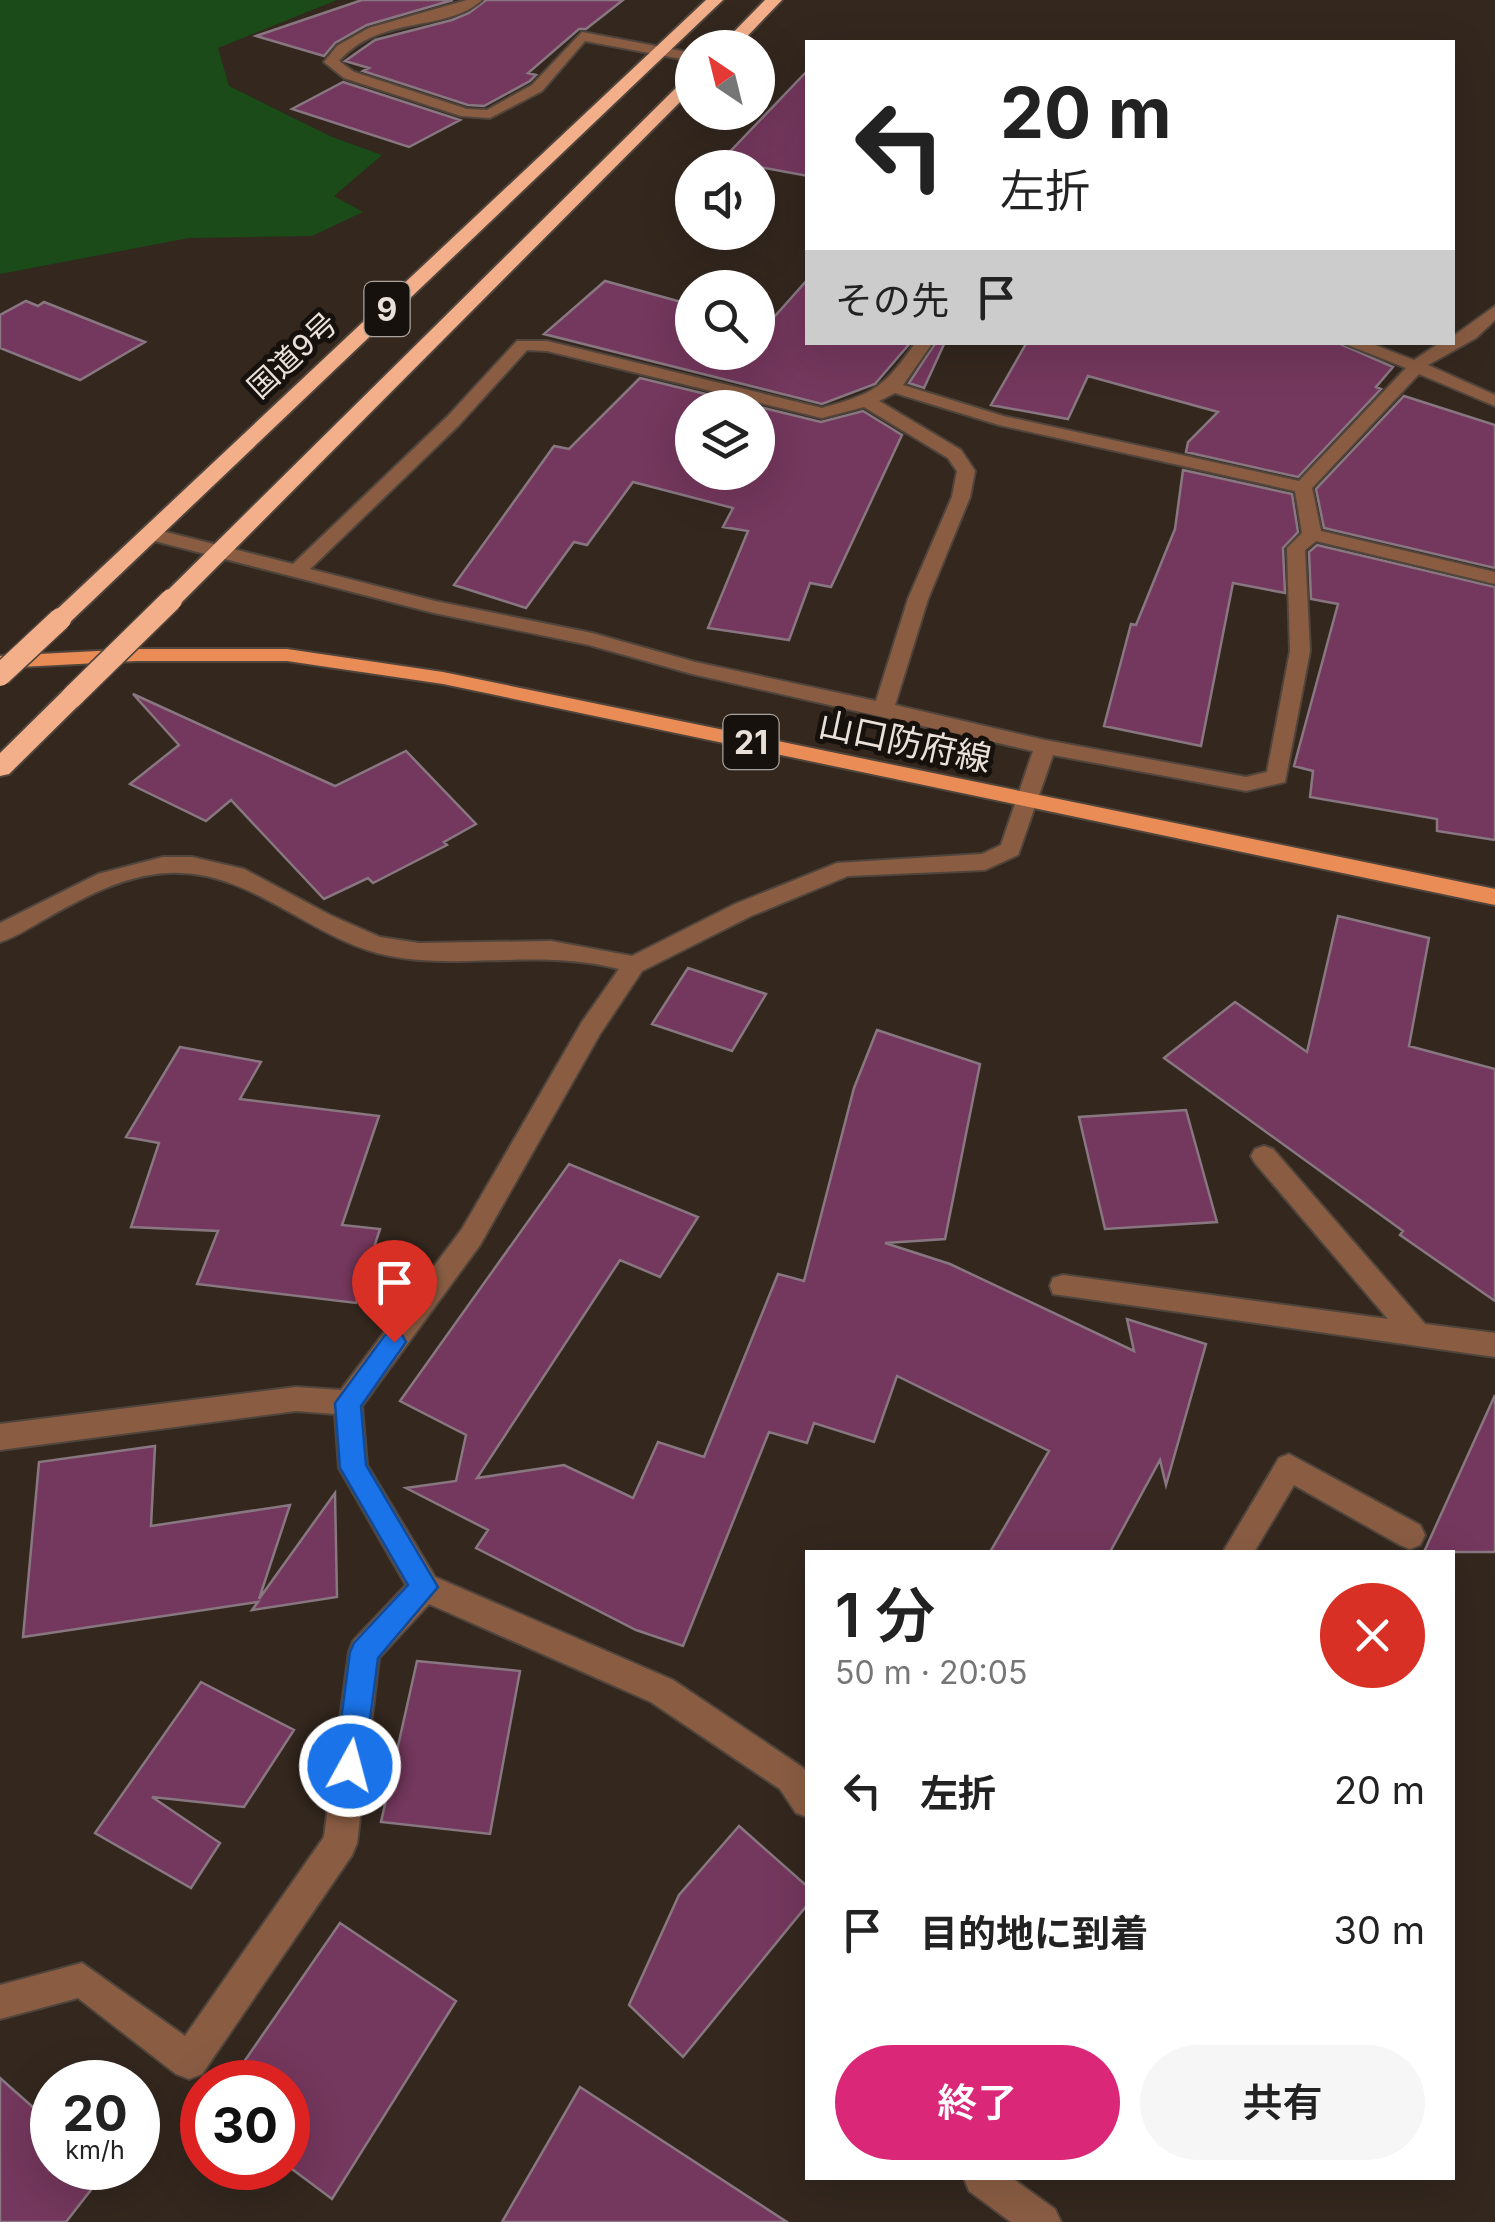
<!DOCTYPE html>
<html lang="ja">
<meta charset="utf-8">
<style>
:root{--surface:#fff;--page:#f6f6f6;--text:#222;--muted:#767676;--accent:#db2777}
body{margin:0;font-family:Inter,"Noto Sans JP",sans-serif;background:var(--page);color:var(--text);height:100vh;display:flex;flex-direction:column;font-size:38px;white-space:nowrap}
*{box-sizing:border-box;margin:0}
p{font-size:32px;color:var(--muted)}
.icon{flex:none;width:55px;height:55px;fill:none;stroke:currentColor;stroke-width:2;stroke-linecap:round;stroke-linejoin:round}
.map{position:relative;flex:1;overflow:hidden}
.panel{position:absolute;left:805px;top:1550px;width:650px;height:630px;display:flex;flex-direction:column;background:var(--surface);border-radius:0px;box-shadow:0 10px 40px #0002}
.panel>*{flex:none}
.guide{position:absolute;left:805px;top:40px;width:650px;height:305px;border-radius:0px;box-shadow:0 10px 40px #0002;background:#fff;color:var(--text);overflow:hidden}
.needle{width:65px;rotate:325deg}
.tools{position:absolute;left:675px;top:30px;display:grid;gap:20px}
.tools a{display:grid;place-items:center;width:100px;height:100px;border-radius:50%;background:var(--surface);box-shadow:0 10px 40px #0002;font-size:50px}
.speed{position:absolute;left:30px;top:2060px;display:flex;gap:20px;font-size:50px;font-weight:700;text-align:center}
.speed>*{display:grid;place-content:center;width:130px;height:130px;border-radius:50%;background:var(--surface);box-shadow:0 10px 40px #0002;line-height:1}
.speed small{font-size:25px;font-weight:400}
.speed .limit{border:15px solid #d22;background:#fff;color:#111}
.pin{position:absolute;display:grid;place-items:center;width:85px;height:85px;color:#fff;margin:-102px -42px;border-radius:50% 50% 50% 0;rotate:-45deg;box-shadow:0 0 10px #0007}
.pin .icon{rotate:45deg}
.me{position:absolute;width:110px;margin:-55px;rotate:7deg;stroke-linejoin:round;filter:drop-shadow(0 0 8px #0008)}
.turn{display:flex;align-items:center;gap:35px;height:210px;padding:0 30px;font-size:45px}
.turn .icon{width:130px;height:130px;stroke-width:2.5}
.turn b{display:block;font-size:70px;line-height:85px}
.then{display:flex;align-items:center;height:95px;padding:0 30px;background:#0003;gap:20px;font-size:38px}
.round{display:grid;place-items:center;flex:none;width:105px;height:105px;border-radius:52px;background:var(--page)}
.overview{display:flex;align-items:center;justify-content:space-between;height:170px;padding:0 30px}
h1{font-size:60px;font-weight:600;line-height:75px}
.primary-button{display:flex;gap:20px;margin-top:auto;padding:20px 30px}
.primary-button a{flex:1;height:115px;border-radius:60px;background:var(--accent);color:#fff;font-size:40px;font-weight:600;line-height:115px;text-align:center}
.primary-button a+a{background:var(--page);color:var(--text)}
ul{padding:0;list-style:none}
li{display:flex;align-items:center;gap:30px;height:140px;padding:0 30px}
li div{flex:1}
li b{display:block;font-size:38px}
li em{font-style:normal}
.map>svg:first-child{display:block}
.green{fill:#1a4b19}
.building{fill:#74375d;stroke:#887780;stroke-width:2.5;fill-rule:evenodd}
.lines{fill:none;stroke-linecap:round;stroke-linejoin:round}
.minor-casing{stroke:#50453c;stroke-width:4}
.major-casing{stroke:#50453c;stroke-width:4}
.highway-casing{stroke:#50453c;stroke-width:4}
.minor{fill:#8a5d43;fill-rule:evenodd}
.major{fill:#ea8c56;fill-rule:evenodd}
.highway{fill:#f3af8a;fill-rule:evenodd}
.highway-bridge-casing{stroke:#50453c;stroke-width:25;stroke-linecap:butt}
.highway-bridge{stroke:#f3af8a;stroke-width:22}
.route{fill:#1a73e8;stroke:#114b97;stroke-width:2.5}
.labels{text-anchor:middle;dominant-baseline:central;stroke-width:10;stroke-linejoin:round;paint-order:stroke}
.far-street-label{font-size:30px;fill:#e9e0da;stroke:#17110d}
.shield{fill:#17110d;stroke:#aaa29c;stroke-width:2.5}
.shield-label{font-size:32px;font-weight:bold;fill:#e9e0da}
.street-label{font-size:35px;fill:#e9e0da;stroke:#17110d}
</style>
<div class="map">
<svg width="1495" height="2222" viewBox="0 0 1495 2222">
<rect width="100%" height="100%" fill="#33271e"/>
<path class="green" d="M0 0H337L218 48 229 86 332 137 382 155 334 196 363 212 312 236 189 238 0 274Z"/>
<path class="building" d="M362 0H453L367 25 335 43 324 56 256 36Z
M486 0H623L586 29H579L528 73 536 75 530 81 484 106 468 105 363 71 369 68 345 61 375 40 452 20 469 13Z
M808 70V176L722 160Z
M343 82 460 120 409 147 292 109Z
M808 279V342H911L875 384 822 404 544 334 605 281 692 305V352H758V322L767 325Z
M26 301 38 306 44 302 145 342 80 380 0 348V315Z
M936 342H945L924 388 909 383Z
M1027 342H1336L1393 367 1376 387 1381 389 1298 477 1186 452 1188 442 1218 412 1088 376 1068 419 991 405Z
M640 378 821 422 863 411 902 435 831 587 810 583 789 640 708 628 748 531 723 527 733 508 633 482 587 545 574 542 526 608 454 585 554 446 569 449ZM692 408H758V472H692Z
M1404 396 1495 425V568L1324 528 1316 489Z
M1183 470 1292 494 1298 532 1283 548 1285 593 1233 583 1201 746 1104 726 1131 624 1136 625 1175 529Z
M1317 545 1495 587V840L1437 831V819L1310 797 1313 771 1294 766 1338 604 1311 599 1309 552Z
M133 694 335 786 406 751 476 824 444 842 447 845 373 883 368 878 324 899 231 800 206 821 130 784 179 745Z
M1338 916 1429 938 1409 1046 1495 1069V1301L1400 1235 1403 1231 1164 1058 1235 1002 1307 1052Z
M688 968 766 994 732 1051 652 1024Z
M877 1030 980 1064 945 1239 885 1243 950 1264 1134 1351 1127 1319 1206 1344 1166 1485 1160 1460 1110 1552H990L1049 1451 897 1376 874 1442 814 1423 807 1443 769 1432 683 1646 636 1630 476 1548 488 1530 406 1488 456 1481 466 1435 400 1401 569 1164 698 1217 660 1277 620 1260 477 1478 564 1465 633 1498 658 1442 704 1457 778 1274 804 1281 854 1088Z
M180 1047 261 1062 240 1099 379 1116 342 1225 380 1229 356 1303 197 1284 218 1231 131 1227 159 1143 126 1137Z
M1186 1110 1217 1222 1105 1229 1079 1117Z
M1495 1395V1552H1424Z
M155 1446 151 1526 290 1505 259 1599 335 1493 337 1597 252 1610 258 1602 23 1637 39 1462Z
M417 1661 520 1671 490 1834 381 1822Z
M201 1682 294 1730 244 1807 152 1797 220 1843 191 1888 95 1833Z
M739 1826 808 1887V1904L683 2057 629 2005 679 1895Z
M340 1923 456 2001 332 2199 288 2166V2082H230Z
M0 2078 52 2124V2168H108L66 2222H0Z
M580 2087 787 2222H502Z"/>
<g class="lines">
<g class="minor-casing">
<path id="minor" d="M467 0H482C446 33 380 14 339 61L354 72 467 109 487 110 532 85 582 32 692 53V61L585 41 542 91 490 118 461 116 344 78 324 62 337 46 369 28Z
M1495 306V320L1476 338 1428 365 1495 395V406L1419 374 1312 488 1321 531 1495 572V584L1316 541 1305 550 1310 651 1285 782 1246 791 1053 755 1018 855 985 870 848 876 751 916 642 971 600 1034 480 1245 362 1406 367 1465 435 1577 673 1680 802 1767 808 1773V1817L796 1813 780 1789 651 1702 429 1604 379 1658 357 1843 352 1855 202 2074 189 2079 176 2074 78 1998 0 2019V1985L82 1963 185 2036 324 1837 349 1652 353 1641 406 1585 339 1468 335 1414 296 1411 0 1450V1424L296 1387 341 1390 462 1229 582 1022 619 969C536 947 453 973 377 953 304 933 246 868 167 873 125 875 84 897 47 918 32 926 17 937 0 942V923L98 874 163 857H192L244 869 330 915 380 937 419 943 551 941 632 956 735 904 837 863 982 854 1001 845 1033 751 692 674 589 645 434 613 143 538V530L150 528 293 564 447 417 517 341H547L822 408C876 393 883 388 916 342H933L903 385 1003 416 1299 481 1406 368 1340 342H1367L1414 360 1441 342H1452V337ZM527 350 547 351 822 418 864 407 948 458 957 471 952 497 908 599 876 701 695 662 592 633 435 601 310 569 459 425ZM895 393 999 425 1295 491 1302 533 1287 548 1290 651 1267 772 1246 777 1045 740 895 705 928 599 970 497 975 471 961 450 879 401Z
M1264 1146 1273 1149 1425 1324 1495 1333V1357L1053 1294 1050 1286 1053 1278 1063 1275 1388 1319 1255 1163 1251 1156 1255 1149Z
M1289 1454 1420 1525 1425 1535 1420 1545 1410 1549 1400 1545 1294 1485 1254 1552H1223L1279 1458Z
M964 2178H1012L1055 2209 1061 2222H1011L969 2191Z"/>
</g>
<g class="major-casing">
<path id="major" d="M137 649H287L443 672 1495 889V905L443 684 287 661H137L0 668V656Z"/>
</g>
<g class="highway-casing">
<path id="highway" d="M706 0H723L68 624H52L48 619 52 614Z
M765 0H782L736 48H718Z
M692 76V90L179 605H163L159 600 163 595 686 78Z
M72 689 84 697 81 703 9 774 0 776V753L63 691Z"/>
</g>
<use href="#minor" class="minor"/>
<use href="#major" class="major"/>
<use href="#highway" class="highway"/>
<g class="highway-bridge-casing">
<path id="highway-bridge" d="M0 675 60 619
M72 697 171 600"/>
</g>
<use href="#highway-bridge" class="highway-bridge"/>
</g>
<path class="route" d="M394 1332 402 1335 406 1342 361 1406 366 1465 438 1587 378 1658 364 1766 360 1777 350 1781 339 1777 335 1766 350 1652 354 1643 408 1585 340 1468 335 1403 385 1335Z"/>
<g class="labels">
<g class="far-street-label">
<text transform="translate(292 355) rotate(-43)">国道9号</text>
</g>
<g class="shield">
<rect x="364.5" y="282" width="45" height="54" rx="8"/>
<rect x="723.5" y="715" width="55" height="54" rx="8"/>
</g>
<g class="shield-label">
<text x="387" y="309">9</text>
<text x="751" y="742">21</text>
</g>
<g class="street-label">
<text transform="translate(905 741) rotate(12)">山口防府線</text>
</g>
</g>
</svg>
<div class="tools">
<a><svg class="needle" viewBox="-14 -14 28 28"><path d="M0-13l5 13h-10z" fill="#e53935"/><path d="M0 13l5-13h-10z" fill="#767676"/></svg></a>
<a><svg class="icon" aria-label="sound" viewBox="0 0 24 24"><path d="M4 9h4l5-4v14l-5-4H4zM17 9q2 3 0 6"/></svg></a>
<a><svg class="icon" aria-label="search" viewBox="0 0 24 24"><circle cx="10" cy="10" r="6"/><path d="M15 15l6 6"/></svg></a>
<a><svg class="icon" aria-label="layers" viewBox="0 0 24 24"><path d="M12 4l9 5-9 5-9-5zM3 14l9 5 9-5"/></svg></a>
</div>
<div class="speed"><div>20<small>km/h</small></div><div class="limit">30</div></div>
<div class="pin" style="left:394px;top:1342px;background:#d93025"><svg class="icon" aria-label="arrive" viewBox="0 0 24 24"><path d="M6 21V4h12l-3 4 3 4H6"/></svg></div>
<svg class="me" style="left:350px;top:1766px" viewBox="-20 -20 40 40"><circle r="17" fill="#1a73e8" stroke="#fff" stroke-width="3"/><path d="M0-11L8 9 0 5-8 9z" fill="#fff"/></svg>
<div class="guide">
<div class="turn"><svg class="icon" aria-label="left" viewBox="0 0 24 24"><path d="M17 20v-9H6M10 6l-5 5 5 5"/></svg><div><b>20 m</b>左折</div></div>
<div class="then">その先<svg class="icon" aria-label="arrive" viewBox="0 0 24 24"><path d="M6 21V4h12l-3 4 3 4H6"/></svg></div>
</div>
<section class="panel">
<div class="overview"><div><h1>1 分</h1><p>50 m · 20:05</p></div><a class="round" style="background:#d93025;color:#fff"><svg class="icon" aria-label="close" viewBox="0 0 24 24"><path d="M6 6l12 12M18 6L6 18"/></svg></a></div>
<ul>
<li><svg class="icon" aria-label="left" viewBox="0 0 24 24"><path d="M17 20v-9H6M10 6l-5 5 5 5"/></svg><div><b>左折</b></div><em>20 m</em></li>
<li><svg class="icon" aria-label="arrive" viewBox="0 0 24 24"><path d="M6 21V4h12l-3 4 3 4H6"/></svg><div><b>目的地に到着</b></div><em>30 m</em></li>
</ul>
<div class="primary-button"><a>終了</a><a>共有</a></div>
</section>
</div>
